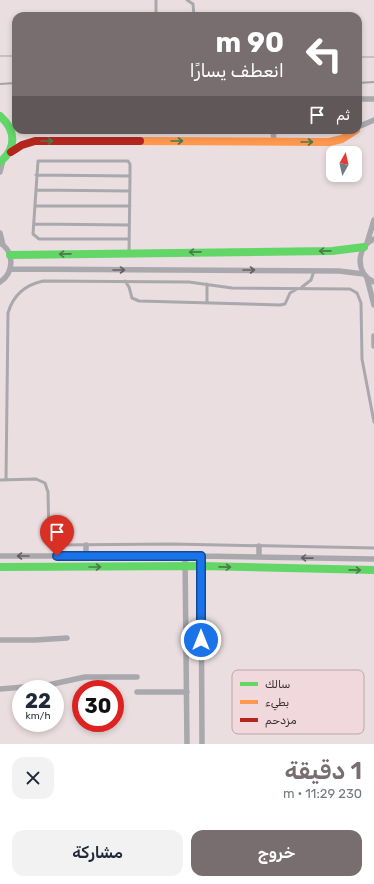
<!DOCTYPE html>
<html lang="ar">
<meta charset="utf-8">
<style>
:root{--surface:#fff;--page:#f2f2f3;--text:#1f2937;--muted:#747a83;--accent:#786d6f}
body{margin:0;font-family:Rubik,"Noto Sans Arabic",sans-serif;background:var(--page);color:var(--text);direction:rtl;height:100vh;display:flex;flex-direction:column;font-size:15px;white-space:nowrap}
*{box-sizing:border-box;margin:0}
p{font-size:13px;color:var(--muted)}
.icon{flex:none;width:22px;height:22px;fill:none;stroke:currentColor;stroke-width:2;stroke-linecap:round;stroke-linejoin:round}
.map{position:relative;height:744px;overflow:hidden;direction:ltr}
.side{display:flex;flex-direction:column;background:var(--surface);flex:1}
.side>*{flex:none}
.hud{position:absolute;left:12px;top:12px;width:350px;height:122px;border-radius:12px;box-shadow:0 2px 6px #0003;direction:rtl;background:#786d6f;color:#fff;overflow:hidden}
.needle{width:26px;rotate:8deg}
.controls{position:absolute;left:326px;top:146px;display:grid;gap:8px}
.controls a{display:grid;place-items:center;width:36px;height:36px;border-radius:8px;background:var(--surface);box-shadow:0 2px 6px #0003;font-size:20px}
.speed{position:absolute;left:12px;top:680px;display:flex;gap:8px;font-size:20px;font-weight:700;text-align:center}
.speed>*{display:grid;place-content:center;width:52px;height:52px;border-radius:50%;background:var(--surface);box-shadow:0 2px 6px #0003;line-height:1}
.speed small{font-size:10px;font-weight:400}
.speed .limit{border:6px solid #d22;background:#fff;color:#111}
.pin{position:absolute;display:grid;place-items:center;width:34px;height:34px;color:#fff;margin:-41px -17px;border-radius:50% 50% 50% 0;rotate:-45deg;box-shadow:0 0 4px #0007}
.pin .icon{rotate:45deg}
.me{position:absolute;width:44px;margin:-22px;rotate:0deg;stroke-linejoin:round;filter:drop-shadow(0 0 3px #0008)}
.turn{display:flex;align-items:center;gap:14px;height:84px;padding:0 12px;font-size:18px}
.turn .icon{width:52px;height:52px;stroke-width:2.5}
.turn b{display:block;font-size:28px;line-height:34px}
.then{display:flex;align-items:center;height:38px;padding:0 12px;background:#0003;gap:8px;font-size:15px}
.round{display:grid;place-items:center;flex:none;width:42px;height:42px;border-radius:12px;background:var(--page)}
.overview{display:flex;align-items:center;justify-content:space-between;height:68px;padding:0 12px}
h1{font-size:24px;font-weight:600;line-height:30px;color:var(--accent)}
.button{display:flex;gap:8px;margin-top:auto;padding:8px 12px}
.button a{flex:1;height:46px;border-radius:12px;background:var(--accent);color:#fff;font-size:16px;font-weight:600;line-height:46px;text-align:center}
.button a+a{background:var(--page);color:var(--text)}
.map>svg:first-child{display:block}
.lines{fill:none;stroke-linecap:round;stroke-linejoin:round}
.lane{stroke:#a9a8ad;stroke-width:3}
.street{stroke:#a9a8ad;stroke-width:5.5}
.fast{stroke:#63d668;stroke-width:8}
.slow{stroke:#ff974d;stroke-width:8}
.jam{stroke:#b3261e;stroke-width:8}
.tram{stroke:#a5a2a4;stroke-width:1}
.rail{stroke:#a5a2a4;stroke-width:2}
.oneway{stroke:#4c7b4a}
.oneway2{stroke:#666063}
.route-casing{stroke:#114b97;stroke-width:10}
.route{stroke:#1a73e8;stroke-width:7}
.key{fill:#f0d8dd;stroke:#b9a6aa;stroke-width:1}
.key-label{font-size:11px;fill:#3a3032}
</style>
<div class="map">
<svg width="374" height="744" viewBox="0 0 374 744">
<rect width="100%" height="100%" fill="#eadee0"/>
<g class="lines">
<path class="lane" d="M156 0V16
M187 0 193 4 194 16
M36 175 130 176
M36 190 130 191
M35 206H130
M34 224 129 225
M129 253 130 176V164L128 161H38L33 234 39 239H129
M125 281 129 287 132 298 139 301 280 305 285 304 290 293 297 289
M302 287 311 280 314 271
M207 303V284
M0 480 36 479 45 483 48 492 49 539 51 543 55 545 172 544 374 548
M6 480 8 313C13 295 25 285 43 281L189 282 232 288 350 289 357 293 361 303 362 359 374 422"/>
<path class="street" d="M358 99H374
M358 127 374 120
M273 130 274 141
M0 172 3 160
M0 233 3 245
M374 239C356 248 355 273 374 282
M0 243C15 252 14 273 0 282
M367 243 374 220
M10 269 339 271 364 274
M367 278 374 305
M374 336V346
M86 545V556
M0 556H201L374 559
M185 556 187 744
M201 556 202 744
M259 557V546
M0 640H35L67 638
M0 689 48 685 85 677H137
M137 692H187"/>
<path class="fast" d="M0 116C16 130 17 148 0 162
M10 255 332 251 364 247
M0 567 201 566 374 570"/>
<path class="slow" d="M140 141 329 142 342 139 356 130"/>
<path class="jam" d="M11 152 22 145 35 141H140"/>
<path class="tram" d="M0 56H16
M358 57H374"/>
<path class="rail" d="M358 83 374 82
M0 84 16 83"/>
</g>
<defs><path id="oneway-shaft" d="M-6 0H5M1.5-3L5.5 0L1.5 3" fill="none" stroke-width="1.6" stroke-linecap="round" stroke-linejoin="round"/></defs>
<g class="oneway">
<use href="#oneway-shaft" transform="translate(47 141)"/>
<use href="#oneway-shaft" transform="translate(177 141)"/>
<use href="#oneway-shaft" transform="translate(307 142)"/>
<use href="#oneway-shaft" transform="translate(325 251) rotate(179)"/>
<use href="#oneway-shaft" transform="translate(195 252) rotate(179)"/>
<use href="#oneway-shaft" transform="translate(65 254) rotate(179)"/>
<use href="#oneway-shaft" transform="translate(95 567)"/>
<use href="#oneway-shaft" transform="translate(225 567) rotate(1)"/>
<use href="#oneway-shaft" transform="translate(355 570) rotate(1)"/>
</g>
<g class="oneway2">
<use href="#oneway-shaft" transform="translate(119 270)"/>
<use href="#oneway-shaft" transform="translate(249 270)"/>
<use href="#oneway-shaft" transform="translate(23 556) rotate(180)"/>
<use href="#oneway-shaft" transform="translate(307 558) rotate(-179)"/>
</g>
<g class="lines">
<g class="route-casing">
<path id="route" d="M57 556H201V640"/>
</g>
<use href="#route" class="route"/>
</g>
<rect x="232" y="670" width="132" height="64" rx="6" class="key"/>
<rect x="240" y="682" width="18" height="4" fill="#63d668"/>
<rect x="240" y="700" width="18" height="4" fill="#ff974d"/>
<rect x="240" y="718" width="18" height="4" fill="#b3261e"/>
<g class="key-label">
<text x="265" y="688">سالك</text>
<text x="265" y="706">بطيء</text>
<text x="265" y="724">مزدحم</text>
</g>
</svg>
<div class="controls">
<a><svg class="needle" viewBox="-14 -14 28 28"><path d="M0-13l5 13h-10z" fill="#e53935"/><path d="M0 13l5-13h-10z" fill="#747a83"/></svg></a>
</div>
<div class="speed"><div>22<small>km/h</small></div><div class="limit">30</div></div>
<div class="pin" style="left:57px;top:556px;background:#d93025"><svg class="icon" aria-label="arrive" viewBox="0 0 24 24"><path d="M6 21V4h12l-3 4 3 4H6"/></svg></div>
<svg class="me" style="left:201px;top:640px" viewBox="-20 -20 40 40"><circle r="17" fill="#1a73e8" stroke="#fff" stroke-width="3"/><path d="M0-11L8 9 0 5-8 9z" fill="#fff"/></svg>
<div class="hud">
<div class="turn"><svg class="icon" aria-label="left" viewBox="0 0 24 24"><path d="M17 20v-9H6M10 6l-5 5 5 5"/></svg><div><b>90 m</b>انعطف يسارًا</div></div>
<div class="then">ثم<svg class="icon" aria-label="arrive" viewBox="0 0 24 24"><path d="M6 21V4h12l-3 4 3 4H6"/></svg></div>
</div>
</div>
<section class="side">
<div class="overview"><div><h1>1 دقيقة</h1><p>230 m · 11:29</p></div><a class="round"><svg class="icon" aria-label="close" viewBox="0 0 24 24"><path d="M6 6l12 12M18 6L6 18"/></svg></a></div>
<div class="button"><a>خروج</a><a>مشاركة</a></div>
</section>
